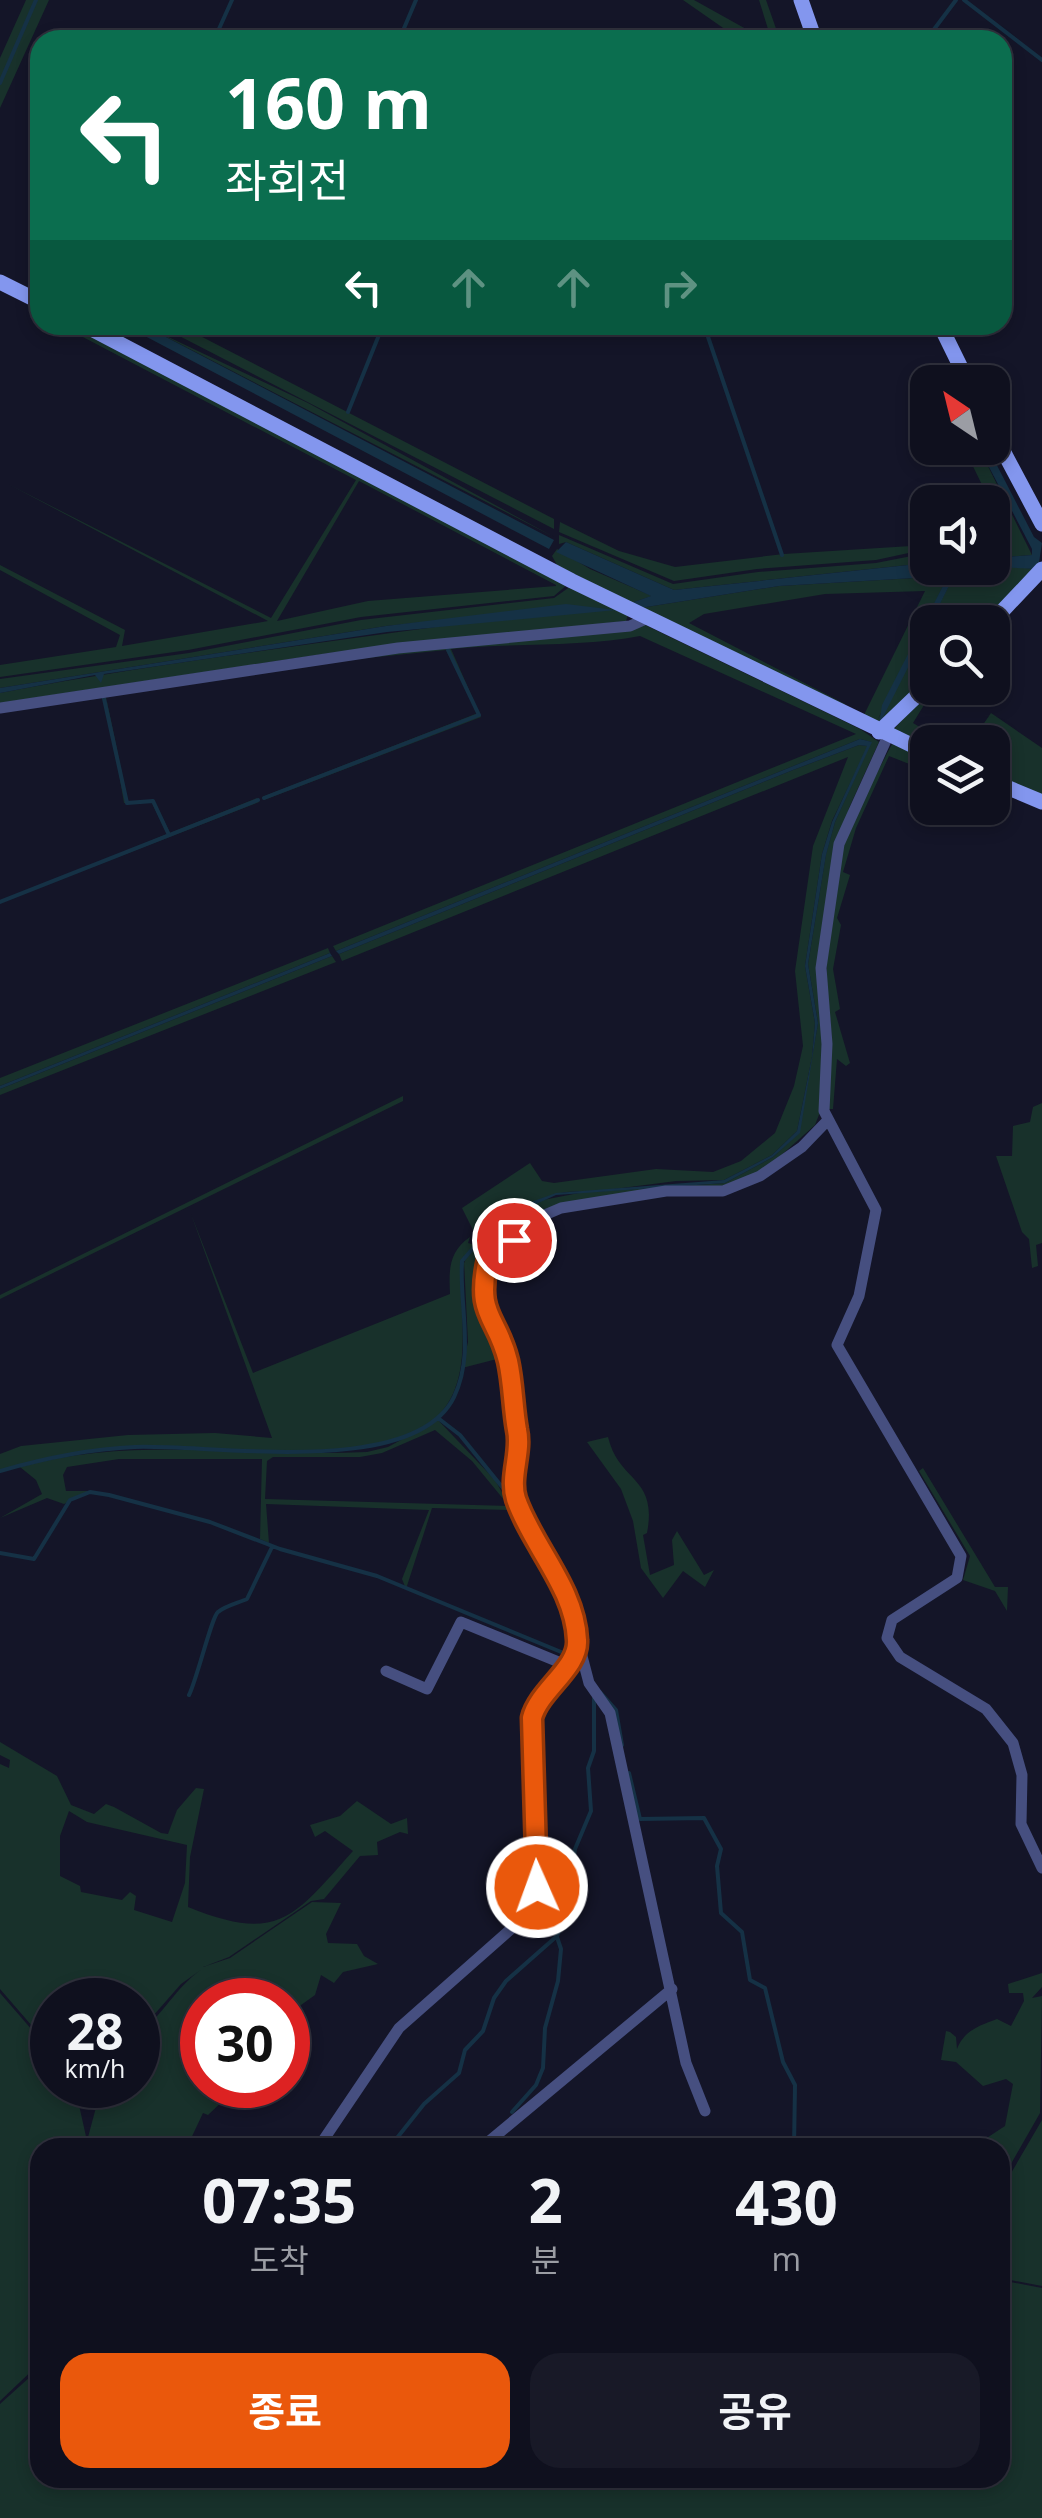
<!DOCTYPE html>
<html lang="ko">
<meta charset="utf-8">
<style>
:root{--surface:#0f101e;--page:#181927;--text:#f1f3f6;--muted:#9b9da4;--line:#2f303c;--accent:#ea580c}
body{margin:0;font-family:"Open Sans","Noto Sans KR",sans-serif;background:var(--page);color:var(--text);height:100vh;display:flex;flex-direction:column;font-size:38px;white-space:nowrap}
*{box-sizing:border-box;margin:0}
p{font-size:32px;color:var(--muted)}
.icon{flex:none;width:55px;height:55px;fill:none;stroke:currentColor;stroke-width:2;stroke-linecap:round;stroke-linejoin:round}
.map{position:relative;flex:1;overflow:hidden}
.drawer{position:absolute;left:30px;top:2138px;width:980px;height:350px;display:flex;flex-direction:column;background:var(--surface);border-radius:30px;box-shadow:0 5px 15px #0003,0 0 0 2px var(--line)}
.drawer>*{flex:none}
.banner{position:absolute;left:30px;top:30px;width:982px;height:305px;border-radius:30px;box-shadow:0 5px 15px #0003,0 0 0 2px var(--line);background:#0b6e4f;color:#fff;overflow:hidden}
.needle{width:65px;rotate:325deg}
.buttons{position:absolute;left:910px;top:365px;display:grid;gap:20px}
.buttons a{display:grid;place-items:center;width:100px;height:100px;border-radius:20px;background:var(--surface);box-shadow:0 5px 15px #0003,0 0 0 2px var(--line);font-size:50px}
.speed{position:absolute;left:30px;top:1978px;display:flex;gap:20px;font-size:50px;font-weight:700;text-align:center}
.speed>*{display:grid;place-content:center;width:130px;height:130px;border-radius:50%;background:var(--surface);box-shadow:0 5px 15px #0003,0 0 0 2px var(--line);line-height:1}
.speed small{font-size:25px;font-weight:400}
.speed .limit{border:15px solid #d22;background:#fff;color:#111}
.pin{position:absolute;display:grid;place-items:center;width:85px;height:85px;color:#fff;margin:-42px;border:5px solid #fff;border-radius:50%;box-shadow:0 2px 10px #0007}
.me{position:absolute;width:110px;margin:-55px;rotate:358deg;stroke-linejoin:round;filter:drop-shadow(0 0 8px #0008)}
.turn{display:flex;align-items:center;gap:35px;height:210px;padding:0 30px;font-size:45px}
.turn .icon{width:130px;height:130px;stroke-width:2.5}
.turn b{display:block;font-size:70px;line-height:85px}
.lanes{display:flex;align-items:center;height:95px;padding:0 30px;background:#0003;justify-content:center;gap:50px;direction:ltr}
.lanes .off{opacity:.35}
.eta{display:flex;justify-content:space-evenly;align-items:center;height:170px;text-align:center}
.eta b{font-size:60px;font-weight:700;line-height:70px}
.cta{display:flex;gap:20px;margin-top:auto;padding:20px 30px}
.cta a{flex:1;height:115px;border-radius:30px;background:var(--accent);color:#fff;font-size:40px;font-weight:700;line-height:115px;text-align:center}
.cta a+a{background:var(--page);color:var(--text)}
.map>svg:first-child{display:block}
.green{fill:#18312b;fill-rule:evenodd}
.water{fill:#153145}
.lines{fill:none;stroke-linecap:round;stroke-linejoin:round}
.stream{stroke:#153145;stroke-width:4}
.minor{stroke:#464f80;stroke-width:11}
.secondary{stroke:#8396ee;stroke-width:15}
.route-casing{stroke:#983908;stroke-width:25}
.route{stroke:#ea580c;stroke-width:18}
</style>
<div class="map">
<svg width="1042" height="2518" viewBox="0 0 1042 2518">
<rect width="100%" height="100%" fill="#141528"/>
<path class="green" d="M26 0H49L0 108V58Z
M683 0H694L764 39 768 29 759 0H766L780 40 739 39Z
M60 325H74L568 584 554 596 361 617 188 650 0 677V665L116 647 120 635 0 570V565L125 630 122 646 268 621 8 484 271 618 356 480ZM359 481 556 585V586L368 601 277 621Z
M143 325 308 403 554 537Z
M158 325H179L554 519V529Z
M964 448H979L1032 555 993 558V551L1009 549 1010 542Z
M560 522 619 551 675 567 784 554 927 545V549L876 560 757 569 674 581 559 532Z
M559 535 673 584 758 572 876 563 927 553V563L674 590 566 542 559 544Z
M557 549 590 569 652 596 631 603 557 565 552 556Z
M1001 566 1038 569 987 622H930L956 572Z
M948 576 876 723 927 627V682L881 727 862 719 925 591 825 594 704 614 689 623 845 704 847 712 640 608 779 586Z
M571 586 628 615 626 621 330 653 0 703V693C191 656 385 637 577 606L386 626 0 688V679L189 653 361 620 554 598Z
M643 624 860 729 879 742 849 808 827 903 826 1033 820 1112 815 1125 768 1167 722 1189 551 1207 486 1251 480 1245 538 1201 584 1192C543 1188 511 1216 478 1240L462 1208 530 1163 542 1181 554 1183 656 1169 713 1172 741 1161 775 1133 794 1086 803 1046 795 971 813 846 848 757 342 961 339 954 793 770 859 745 868 746 832 821 822 854 805 966 815 1023 812 1057 797 1131 772 1155 724 1180 676 1181 591 1192 725 1183 773 1157 799 1133 818 1023 808 964 826 854 835 822 871 742 860 739 336 951 333 946 856 734 640 636C586 647 510 643 451 649L481 717 264 800 262 797 478 713 446 650 278 667Z
M105 692 128 802 154 800 170 833 257 798 259 802 0 903 167 834 152 803H124Z
M917 703 924 705 913 723 938 738 952 723 976 735 991 713 1042 748V798L993 776 992 742H928L927 748 894 729Z
M892 744 927 759V771L889 756 856 828 843 872 850 875 837 918 841 925 833 969 840 1009 835 1012 850 1063 846 1066 837 1059 833 1109H828L832 1041 825 961 841 853 854 817Z
M328 948 330 953 0 1086V1078Z
M332 956 336 962 0 1095V1089Z
M403 1096V1101L0 1299V1295Z
M1042 1103V1243L1036 1245 1038 1266 1032 1268 1029 1239 1022 1232 996 1156H1012L1013 1126 1030 1122 1033 1107Z
M191 1214 253 1373 450 1294C449 1271 448 1252 470 1237L468 1243 475 1245C442 1272 487 1366 438 1416 383 1472 219 1444 142 1446 93 1447 47 1457 0 1470V1454L21 1446 128 1435 215 1433 272 1438Z
M476 1247 485 1320 505 1368 497 1359 462 1368 468 1342 464 1261Z
M438 1420 495 1480 512 1510 432 1508 406 1589 402 1579 429 1510 266 1504 269 1543 260 1539 262 1459H119L67 1467 63 1475 66 1491H90L64 1504 47 1498 0 1518 42 1494 36 1480 20 1467C135 1435 250 1458 367 1452L388 1447ZM435 1430 472 1461 509 1506 265 1499 267 1461 273 1457H360L382 1453Z
M608 1437C619 1483 658 1476 647 1533L643 1535 650 1575 674 1565 672 1540 677 1531 704 1575 714 1570 705 1587 683 1571 663 1598 641 1568 633 1521 621 1489 587 1442Z
M923 1468 995 1587H1008L1007 1611 995 1591 963 1580 970 1556 919 1471Z
M0 1742 57 1776 71 1805 94 1814 106 1804 114 1807 161 1833 168 1834 177 1810 196 1788 204 1789 190 1857 188 1907C279 1944 294 1917 353 1851L325 1831 315 1837 310 1825 340 1816 357 1801 391 1824 407 1818 408 1834 400 1832 377 1842 378 1855 360 1856 324 1899 311 1901 229 1957 203 1967 230 1958 312 1902 341 1903 326 1934 328 1943 357 1944 364 1956 378 1964 343 1972 334 1983 321 1975 315 1995 294 2010 288 2005 291 1996 287 2000H202V2085H223L228 2096 208 2115 203 2113 187 2147 40 2148V2363L0 2401V1993L52 2053V2085L75 2087 87 2141 102 2085H138V2035C162 2016 176 1987 202 1969L181 1984 138 2033V2000H52V2049L0 1989V1764L9 1768 10 1760 0 1755ZM69 1811 87 1822 187 1845 185 1883 172 1922 134 1910 136 1896 130 1892 122 1900 81 1892 80 1886 60 1876V1836Z
M1042 1973V1987L1032 1998 1042 1996 1040 2113 1000 2183V2148L973 2147 1005 2126 1013 2084 1006 2079 983 2086 956 2062 941 2060 946 2031 950 2032 956 2037 957 2049C964 2031 978 2026 997 2019L1011 2026 1024 2001 1023 1993H1009L1008 1984Z
M1042 2120V2286L1000 2278V2192Z
M1000 2280 1042 2288V2518H0V2404L40 2368V2478H1000Z"/>
<path class="water" d="M124 325H143L554 540 549 549Z
M979 448H988L1034 537 1042 543 1038 569 993 567V558L1032 555V549Z
M566 542 674 590 927 563 928 568H991L956 572 879 725 882 705 948 576 779 586 640 608 631 603 651 596 556 552Z
M566 604 616 610 387 632 104 674 101 683 95 675 0 693V688L386 626Z
M860 739 872 742 835 822 826 855 808 964 818 1023 800 1133 773 1157 725 1183 556 1195 534 1205 531 1202 556 1193 724 1180 772 1155 797 1131 812 1057 815 1023 805 966 822 854 832 822 867 746 859 745 793 770 339 954 336 951Z
M330 953 332 956 0 1089V1086Z"/>
<g class="lines">
<path class="stream" d="M964 0 1042 60
M214 40 232 0
M399 40 416 0
M926 40 956 0
M0 83 36 0
M704 325 782 555
M348 412 383 325
M103 694 127 803 153 801 169 835
M264 798 479 715 448 650
M0 902 258 800
M438 1418 460 1435 507 1493 520 1494 558 1567
M0 1471C45 1458 88 1449 135 1447 213 1444 414 1479 454 1397 475 1353 459 1306 462 1261L475 1246
M507 1495 524 1531
M0 1553 34 1559 70 1500 90 1492 109 1495 210 1522 280 1549 377 1576 566 1654C578 1634 557 1595 549 1574
M600 1692 616 1710 622 1745
M189 1695C197 1679 212 1616 218 1612 225 1606 238 1603 247 1599L272 1547
M629 1773 640 1819 704 1818 721 1849 717 1866 721 1913 742 1932 750 1980 765 1988 783 2062 795 2085 794 2148
M512 2112 536 2085 543 2068 545 2028 558 1981 561 1949 557 1937
M389 2148 424 2104 459 2073 465 2050 483 2031 494 1998 506 1981 557 1936 568 1910 575 1849 591 1811 588 1768 594 1751V1698"/>
<path class="minor" d="M0 708 398 648 630 626 648 618
M888 736 839 844 821 968 827 1044 824 1111 876 1210 859 1296 837 1345 961 1556 957 1578 892 1620 887 1638 900 1657 986 1709 1013 1743 1022 1775 1021 1824 1042 1868
M578 1641 589 1683 610 1713 686 2063 705 2111
M386 1671 427 1689 461 1622 566 1665
M318 2148 399 2028 528 1914 537 1887 532 1718C539 1690 579 1667 577 1640 575 1588 532 1546 516 1499 509 1477 522 1452 517 1430 513 1408 513 1383 508 1361 497 1315 475 1317 487 1259L540 1217 561 1208 666 1191H723L760 1176 802 1147 828 1120
M481 2148 672 1989"/>
<path class="secondary" d="M801 0 815 40
M0 282 40 302
M84 325 572 581 928 753
M940 325 968 382
M992 430 1042 524
M992 622 1042 569
M879 732 928 685
M992 781 1042 802"/>
</g>
<g class="lines">
<g class="route-casing">
<path id="route" d="M514 1240 488 1259C475 1317 497 1315 508 1361 513 1383 513 1408 517 1430 522 1452 509 1477 516 1499 532 1546 575 1588 577 1640 579 1668 539 1690 532 1718L537 1887"/>
</g>
<use href="#route" class="route"/>
</g>
</svg>
<div class="buttons">
<a><svg class="needle" viewBox="-14 -14 28 28"><path d="M0-13l5 13h-10z" fill="#e53935"/><path d="M0 13l5-13h-10z" fill="#9b9da4"/></svg></a>
<a><svg class="icon" aria-label="sound" viewBox="0 0 24 24"><path d="M4 9h4l5-4v14l-5-4H4zM17 9q2 3 0 6"/></svg></a>
<a><svg class="icon" aria-label="search" viewBox="0 0 24 24"><circle cx="10" cy="10" r="6"/><path d="M15 15l6 6"/></svg></a>
<a><svg class="icon" aria-label="layers" viewBox="0 0 24 24"><path d="M12 4l9 5-9 5-9-5zM3 14l9 5 9-5"/></svg></a>
</div>
<div class="speed"><div>28<small>km/h</small></div><div class="limit">30</div></div>
<div class="pin" style="left:514px;top:1240px;background:#d93025"><svg class="icon" aria-label="arrive" viewBox="0 0 24 24"><path d="M6 21V4h12l-3 4 3 4H6"/></svg></div>
<svg class="me" style="left:537px;top:1887px" viewBox="-20 -20 40 40"><circle r="17" fill="#ea580c" stroke="#fff" stroke-width="3"/><path d="M0-11L8 9 0 5-8 9z" fill="#fff"/></svg>
<div class="banner">
<div class="turn"><svg class="icon" aria-label="left" viewBox="0 0 24 24"><path d="M17 20v-9H6M10 6l-5 5 5 5"/></svg><div><b>160 m</b>좌회전</div></div>
<div class="lanes"><svg class="icon" aria-label="left" viewBox="0 0 24 24"><path d="M17 20v-9H6M10 6l-5 5 5 5"/></svg><svg class="icon off" aria-label="ahead" viewBox="0 0 24 24"><path d="M12 20V5M6 11l6-6 6 6"/></svg><svg class="icon off" aria-label="ahead" viewBox="0 0 24 24"><path d="M12 20V5M6 11l6-6 6 6"/></svg><svg class="icon off" aria-label="right" viewBox="0 0 24 24"><path d="M7 20v-9h11M14 6l5 5-5 5"/></svg></div>
</div>
<section class="drawer">
<div class="eta">
<div><b>07:35</b><p>도착</p></div>
<div><b>2</b><p>분</p></div>
<div><b>430</b><p>m</p></div>
</div>
<div class="cta"><a>종료</a><a>공유</a></div>
</section>
</div>
